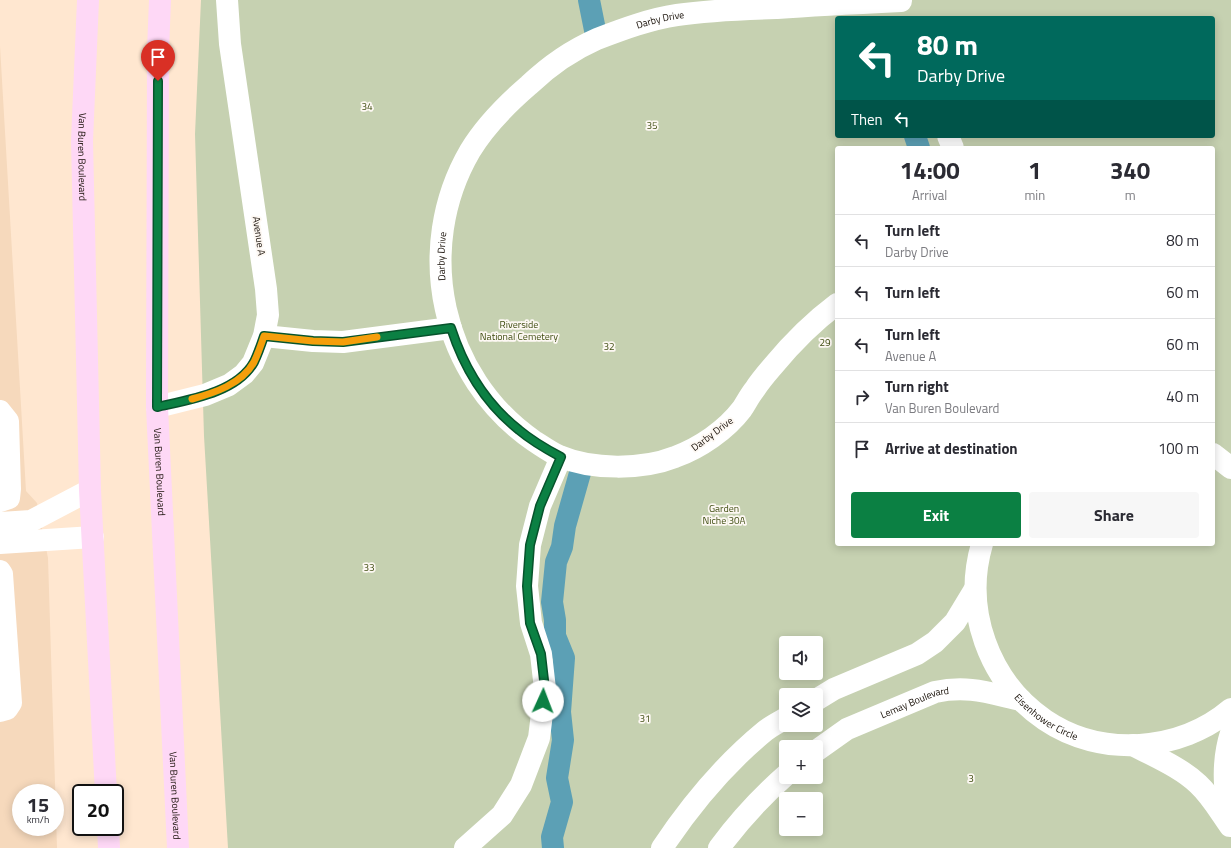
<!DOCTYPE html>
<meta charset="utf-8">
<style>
:root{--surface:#fff;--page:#f7f7f7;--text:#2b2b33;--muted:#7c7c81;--line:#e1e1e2;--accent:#0b8043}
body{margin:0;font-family:"Titillium Web",sans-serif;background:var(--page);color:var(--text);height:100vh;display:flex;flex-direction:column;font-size:15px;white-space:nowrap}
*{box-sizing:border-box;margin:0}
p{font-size:13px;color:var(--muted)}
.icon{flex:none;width:22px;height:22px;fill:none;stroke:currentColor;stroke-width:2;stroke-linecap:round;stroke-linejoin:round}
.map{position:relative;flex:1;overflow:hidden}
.drawer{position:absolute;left:835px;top:146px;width:380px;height:400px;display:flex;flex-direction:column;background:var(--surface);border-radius:4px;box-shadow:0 2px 10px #0003}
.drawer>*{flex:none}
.banner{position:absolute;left:835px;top:16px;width:380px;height:122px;border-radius:4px;box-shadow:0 2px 10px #0003;background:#00695c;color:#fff;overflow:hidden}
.controls{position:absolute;left:779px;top:636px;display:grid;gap:8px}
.controls a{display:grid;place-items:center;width:44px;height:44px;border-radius:4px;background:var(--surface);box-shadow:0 2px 10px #0003;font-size:20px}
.speed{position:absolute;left:12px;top:784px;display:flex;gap:8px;font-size:20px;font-weight:700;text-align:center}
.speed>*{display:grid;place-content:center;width:52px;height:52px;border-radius:50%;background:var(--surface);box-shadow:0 2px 10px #0003;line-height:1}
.speed small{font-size:10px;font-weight:400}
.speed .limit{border:2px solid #111;border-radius:6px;background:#fff;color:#111}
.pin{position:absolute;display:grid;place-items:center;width:34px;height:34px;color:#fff;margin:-41px -17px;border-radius:50% 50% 50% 0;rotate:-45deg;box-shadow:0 0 4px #0007}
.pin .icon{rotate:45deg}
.me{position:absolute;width:44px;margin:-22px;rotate:2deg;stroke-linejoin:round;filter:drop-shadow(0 0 3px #0008)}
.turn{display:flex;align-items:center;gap:14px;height:84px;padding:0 16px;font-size:18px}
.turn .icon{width:52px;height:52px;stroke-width:2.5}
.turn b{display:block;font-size:28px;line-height:34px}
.then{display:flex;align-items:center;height:38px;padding:0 16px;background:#0003;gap:8px;font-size:15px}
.eta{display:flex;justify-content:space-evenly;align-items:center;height:68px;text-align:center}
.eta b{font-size:24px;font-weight:700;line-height:28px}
.button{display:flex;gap:8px;margin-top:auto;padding:8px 16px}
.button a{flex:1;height:46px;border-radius:4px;background:var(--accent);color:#fff;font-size:16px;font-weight:700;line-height:46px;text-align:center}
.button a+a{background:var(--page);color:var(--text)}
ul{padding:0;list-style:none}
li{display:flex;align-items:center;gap:12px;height:52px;padding:0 16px;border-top:1px solid var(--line)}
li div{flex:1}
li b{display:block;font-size:15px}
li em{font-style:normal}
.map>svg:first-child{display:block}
.built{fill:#f6d9bc;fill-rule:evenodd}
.green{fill:#c6d1b1;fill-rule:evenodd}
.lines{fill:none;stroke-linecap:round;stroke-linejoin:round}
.canal{stroke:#5ca0b5;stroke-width:22}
.minor{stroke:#fff;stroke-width:22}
.major{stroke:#fed8f6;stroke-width:22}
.route-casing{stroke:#07532c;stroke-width:10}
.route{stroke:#0b8043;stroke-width:7}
.slow{stroke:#f59e0b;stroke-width:7}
.labels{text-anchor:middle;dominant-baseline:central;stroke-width:3.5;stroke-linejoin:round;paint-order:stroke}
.street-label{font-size:10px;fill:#160e06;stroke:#fdf8f3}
.park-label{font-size:10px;fill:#3e4c10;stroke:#fdf8f3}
</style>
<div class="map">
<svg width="1231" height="848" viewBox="0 0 1231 848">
<rect width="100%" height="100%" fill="#ffe7d0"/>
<path class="built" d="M0 46 26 491 37 503 48 558 57 848H0ZM21 793H55V827H21Z"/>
<path class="green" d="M201 0H1231V848H228L204 436 195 134ZM837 18H1213V136H837ZM837 148H1213V544H837ZM786 643H816V673H786ZM786 695H816V725H786ZM786 747H816V777H786ZM786 799H816V829H786Z"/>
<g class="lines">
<path class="canal" d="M589 0 595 30
M915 136 919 148
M553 848 552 837 562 802 557 778 563 740 560 712 564 658 555 636V620L552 602 556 562 562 547 565 526 580 473"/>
<g class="minor">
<path d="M948 136 953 148"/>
<path id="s1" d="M837 304C813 322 792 343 773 366 767 373 760 381 755 389 750 395 746 403 742 409 726 430 700 448 675 457 642 470 592 470 559 456 550 452 542 446 534 441 441 377 413 249 470 151 485 126 507 104 529 85 549 66 572 50 597 39 623 29 650 19 677 15 710 10 744 9 777 8 819 5 860 3 901 1"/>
<path d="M264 336 313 341 343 342 451 328"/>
<path d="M157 407 205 395 229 385 244 374 253 363 264 336 268 315 266 289 230 44 227 0"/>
<path d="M0 411 8 421 10 489 9 498 0 501"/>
<path d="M1213 454 1231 468"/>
<path d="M0 523 31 521 90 490"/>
<path d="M0 543 93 537"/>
<path id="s2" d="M982 544C963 609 988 681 1045 720 1101 758 1180 752 1231 709"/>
<path d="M0 571 2 574 11 703 7 709 0 711"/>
<path d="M816 700 834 689 917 654 935 642 955 622 975 589"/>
<path d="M1133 745C1155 757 1180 767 1198 784 1211 796 1220 812 1230 826"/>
<path id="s3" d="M816 751 847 729 935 692C968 685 989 693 1021 700"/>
<path d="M1229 822C1225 791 1221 764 1231 733"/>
<path d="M465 848 502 815 521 785 539 738 545 689 541 654 531 623 527 586 530 545 540 506 561 457"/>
<path d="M662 848C690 806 726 763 765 731 771 726 779 722 786 718"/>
<path d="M719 848C739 821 761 797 786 775"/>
</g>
<g class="major">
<path id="s4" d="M88 0 82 141 90 490 106 793"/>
<path id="s5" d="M160 0 158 50 157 407 178 848"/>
<path d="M108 827 109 848"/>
</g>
</g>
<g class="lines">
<g class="route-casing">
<path id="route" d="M158 81 157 407C188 400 237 393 254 362 258 354 261 345 264 336L313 341 343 342 451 328C464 368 486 404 519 430 532 441 546 449 561 457L540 506 530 545 527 586 530 623 541 654 545 689 543 701"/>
</g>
<use href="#route" class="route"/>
<path class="slow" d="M192 399C214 393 242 384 254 362 258 354 261 345 264 336L313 341 343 342 377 337"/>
</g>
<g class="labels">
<g class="street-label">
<text stroke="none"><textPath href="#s1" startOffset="937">Darby Drive</textPath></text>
<text stroke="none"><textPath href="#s4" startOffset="157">Van Buren Boulevard</textPath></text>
<text transform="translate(259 236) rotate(82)">Avenue A</text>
<text stroke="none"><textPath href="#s1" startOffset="589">Darby Drive</textPath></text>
<text transform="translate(712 434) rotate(-37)">Darby Drive</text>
<text stroke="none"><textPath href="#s5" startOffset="472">Van Buren Boulevard</textPath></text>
<text stroke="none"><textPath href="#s3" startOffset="111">Lemay Boulevard</textPath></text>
<text stroke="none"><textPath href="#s2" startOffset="199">Eisenhower Circle</textPath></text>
<text stroke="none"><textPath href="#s5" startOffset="796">Van Buren Boulevard</textPath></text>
</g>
<g class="park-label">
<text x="367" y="106">34</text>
<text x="652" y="125">35</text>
<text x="519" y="324">Riverside<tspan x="519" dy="12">National Cemetery</tspan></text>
<text x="825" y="342">29</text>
<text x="609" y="346">32</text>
<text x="724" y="508">Garden<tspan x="724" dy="12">Niche 30A</tspan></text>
<text x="369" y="567">33</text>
<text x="645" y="718">31</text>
<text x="971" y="778">3</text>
</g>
</g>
</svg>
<div class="controls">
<a><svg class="icon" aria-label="sound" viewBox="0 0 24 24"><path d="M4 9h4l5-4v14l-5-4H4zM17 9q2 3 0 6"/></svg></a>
<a><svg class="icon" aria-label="layers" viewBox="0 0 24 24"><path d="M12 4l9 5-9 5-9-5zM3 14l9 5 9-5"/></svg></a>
<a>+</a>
<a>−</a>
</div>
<div class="speed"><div>15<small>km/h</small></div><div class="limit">20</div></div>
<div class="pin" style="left:158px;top:81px;background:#d93025"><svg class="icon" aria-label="arrive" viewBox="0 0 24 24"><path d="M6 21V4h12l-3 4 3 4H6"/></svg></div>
<svg class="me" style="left:543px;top:701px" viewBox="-20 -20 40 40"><circle r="19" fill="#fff"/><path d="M0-13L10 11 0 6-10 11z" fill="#0b8043"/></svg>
<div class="banner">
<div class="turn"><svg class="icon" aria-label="left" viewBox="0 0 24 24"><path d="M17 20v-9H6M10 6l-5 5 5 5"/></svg><div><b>80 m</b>Darby Drive</div></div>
<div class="then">Then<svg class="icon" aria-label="left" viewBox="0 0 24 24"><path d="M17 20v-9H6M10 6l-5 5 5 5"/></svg></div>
</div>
<section class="drawer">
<div class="eta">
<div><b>14:00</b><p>Arrival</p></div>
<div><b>1</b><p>min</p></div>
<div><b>340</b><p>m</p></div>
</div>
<ul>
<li><svg class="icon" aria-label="left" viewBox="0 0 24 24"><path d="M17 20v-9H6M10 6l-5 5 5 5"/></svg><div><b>Turn left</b><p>Darby Drive</p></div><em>80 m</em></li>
<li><svg class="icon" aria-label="left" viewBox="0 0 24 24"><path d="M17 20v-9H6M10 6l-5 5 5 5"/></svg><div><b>Turn left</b></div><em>60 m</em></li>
<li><svg class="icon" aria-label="left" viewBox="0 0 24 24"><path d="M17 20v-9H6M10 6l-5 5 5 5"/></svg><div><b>Turn left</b><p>Avenue A</p></div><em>60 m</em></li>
<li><svg class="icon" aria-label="right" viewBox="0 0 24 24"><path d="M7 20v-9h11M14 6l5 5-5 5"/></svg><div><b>Turn right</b><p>Van Buren Boulevard</p></div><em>40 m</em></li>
<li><svg class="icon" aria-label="arrive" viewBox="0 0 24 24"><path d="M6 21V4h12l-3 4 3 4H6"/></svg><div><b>Arrive at destination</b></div><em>100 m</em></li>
</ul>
<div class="button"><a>Exit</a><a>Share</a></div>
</section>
</div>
